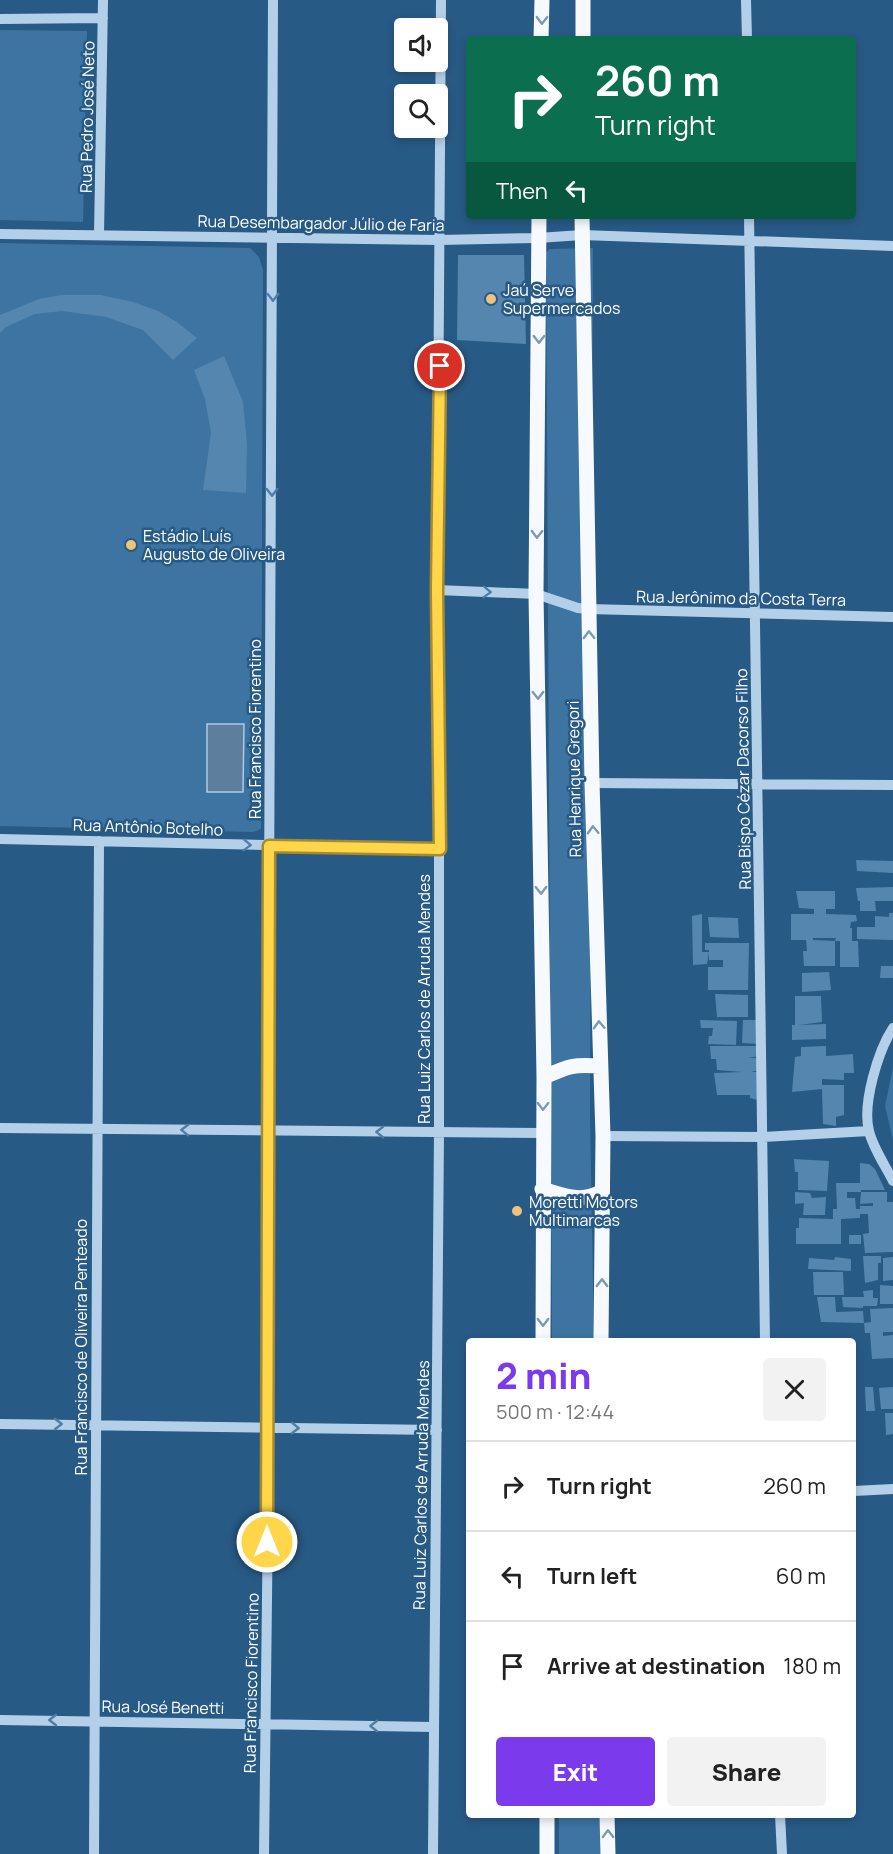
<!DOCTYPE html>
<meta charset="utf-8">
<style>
:root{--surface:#fff;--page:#f2f2f2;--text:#222;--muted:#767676;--line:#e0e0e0;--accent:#7c3aed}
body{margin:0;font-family:Manrope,sans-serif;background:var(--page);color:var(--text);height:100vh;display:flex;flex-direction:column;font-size:22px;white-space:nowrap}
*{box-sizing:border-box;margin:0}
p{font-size:20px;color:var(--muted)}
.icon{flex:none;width:33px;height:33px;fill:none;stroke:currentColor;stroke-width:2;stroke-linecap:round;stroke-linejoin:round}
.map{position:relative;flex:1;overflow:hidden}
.side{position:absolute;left:466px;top:1338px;width:390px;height:480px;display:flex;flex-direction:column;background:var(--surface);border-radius:6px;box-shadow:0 3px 9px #0003}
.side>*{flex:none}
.banner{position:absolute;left:466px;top:36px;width:390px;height:183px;border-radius:6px;box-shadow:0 3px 9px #0003;background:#0b6e4f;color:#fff;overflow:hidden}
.buttons{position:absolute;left:394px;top:18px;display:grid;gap:12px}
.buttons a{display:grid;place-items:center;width:54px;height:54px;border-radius:6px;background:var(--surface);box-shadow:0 3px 9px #0003;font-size:30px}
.pin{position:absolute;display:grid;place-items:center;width:51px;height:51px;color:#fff;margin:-26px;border:3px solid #fff;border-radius:50%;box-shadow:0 2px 6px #0007}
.me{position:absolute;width:66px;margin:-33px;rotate:0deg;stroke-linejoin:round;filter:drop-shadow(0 0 4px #0008)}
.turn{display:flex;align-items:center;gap:21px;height:126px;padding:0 30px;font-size:27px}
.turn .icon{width:78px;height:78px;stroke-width:2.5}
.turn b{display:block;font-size:42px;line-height:51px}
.then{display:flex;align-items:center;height:57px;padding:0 30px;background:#0003;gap:12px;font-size:22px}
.round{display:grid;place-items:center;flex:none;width:63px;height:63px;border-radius:6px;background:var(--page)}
.head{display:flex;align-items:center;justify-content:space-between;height:102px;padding:0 30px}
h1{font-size:36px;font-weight:800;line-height:45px;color:var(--accent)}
.primary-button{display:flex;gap:12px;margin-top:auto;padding:12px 30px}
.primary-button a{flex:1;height:69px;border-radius:6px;background:var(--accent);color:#fff;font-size:24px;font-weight:800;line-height:69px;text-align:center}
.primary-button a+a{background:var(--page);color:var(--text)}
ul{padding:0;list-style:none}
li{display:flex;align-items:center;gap:18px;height:90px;padding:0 30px;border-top:2px solid var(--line)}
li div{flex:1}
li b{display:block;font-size:22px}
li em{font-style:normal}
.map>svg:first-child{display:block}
.green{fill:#3d74a2}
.water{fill:#5d7e9c;stroke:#a9cce8;stroke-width:1.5}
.building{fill:#5586af;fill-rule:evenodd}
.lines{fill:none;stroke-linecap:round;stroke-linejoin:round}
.minor{stroke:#b4d0e8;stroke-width:10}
.major{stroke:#f6fafe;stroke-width:15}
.oneway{stroke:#7a9ab6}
.oneway2{stroke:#527da3}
.route-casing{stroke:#a68a30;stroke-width:15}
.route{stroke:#ffd54a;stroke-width:10}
.poi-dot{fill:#efc37a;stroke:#285a86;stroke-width:2}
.labels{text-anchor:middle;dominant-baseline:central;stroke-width:5;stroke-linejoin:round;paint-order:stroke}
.street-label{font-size:16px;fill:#fff;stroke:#285a86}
.poi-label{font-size:16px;fill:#fff;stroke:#285a86;text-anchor:start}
</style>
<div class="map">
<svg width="893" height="1854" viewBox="0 0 893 1854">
<rect width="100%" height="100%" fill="#285a86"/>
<path class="green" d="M0 30 87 31 83 222 0 220Z
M0 243 250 248 259 257 263 270 261 829 253 832 0 826Z
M593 248 590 1114 594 1341H552L546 252 550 249Z
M893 1067V1140L885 1106Z
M559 1815H601V1854H559Z"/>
<path class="water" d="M207 724H244L243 792H207Z"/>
<path class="building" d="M458 255H524L526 344 457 340Z
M61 295H101L133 302 158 311 177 322 197 338 173 360 143 330 106 317 62 311 35 314 6 327 0 333V315L39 299Z
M224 356 243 402 247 444 246 493 203 490 211 433 205 399 194 370Z
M856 860 893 861V873L857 871Z
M893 887V901H875L876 911H860V901H858L856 888Z
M796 891H835V909H826V914L856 915 857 921 851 922 850 928H852V941H858L859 967H840V941H835V966H804L803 951H807L806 940H791V914H814V909L799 908ZM813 938H836L835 941 813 940Z
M889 913H893V940L857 939V927H875V916L889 917Z
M702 914V952H709L707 964 693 965 692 916Z
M708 917 738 918 739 938 710 937Z
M705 943H749L748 990H708V967H723V960H709V950H705Z
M881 966H893V978H880Z
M829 972 831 990 802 992V973Z
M715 994 748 995V1017H717Z
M795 996H821L822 1022 799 1025 826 1024V1039L792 1040V1025H795Z
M700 1020 737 1021 736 1045 708 1044 709 1036H712L713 1028H701Z
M743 1020H759V1044L742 1043Z
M710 1046H760V1056L748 1058H760V1070L751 1072H759L758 1100 750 1098V1095H717L714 1073 742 1072 717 1070 716 1059H711Z
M826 1046V1056L853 1054 854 1073H844V1080L822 1079V1085H844V1115L836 1117V1126L823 1124 822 1089 792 1092 795 1057 801 1056V1047Z
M794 1159 829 1161 827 1191 798 1190V1172H795Z
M860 1163 869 1164 875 1169 885 1190H861V1192H847V1198H855L856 1209H860V1206H873V1203L860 1204 861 1192H887V1202H893V1252L865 1253 863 1234 869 1233 868 1214H860V1218L841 1219V1244H796V1228H799V1218L833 1219V1209H837L836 1183H860Z
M795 1192 810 1193 812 1198 826 1197 825 1215H803L804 1203 795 1204Z
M849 1235H861V1244H849Z
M863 1256H881V1263H878V1280L865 1283Z
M835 1257 851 1259V1271L808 1269 809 1258 834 1260Z
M893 1257V1280L883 1281V1258Z
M813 1272H843L844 1295H814Z
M880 1285 893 1286V1304H880Z
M873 1290V1298H878L877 1306H863V1308L843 1307 842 1297H864L863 1291Z
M817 1297H835L836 1312 863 1311 864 1323 821 1322Z
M893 1308V1332H883V1336L893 1335V1358L872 1359 870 1333H865L864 1323 871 1322 870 1309Z
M865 1387H873L875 1411H866Z
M893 1387V1409H881L879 1388Z
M885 1413H893V1434L886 1435Z"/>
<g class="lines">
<path class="minor" d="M746 0 747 39
M0 19 103 18
M749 216C753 591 762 966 765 1341
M0 234 439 240 538 238 582 235 893 246
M99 235 103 0
M437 590 536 594 578 608 588 609 893 617
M592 783 893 785
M0 839 439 849
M893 1028C878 1051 862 1104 869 1131 873 1148 885 1165 893 1181
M0 1128 543 1133
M603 1136 763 1137 869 1131
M0 1424 437 1430
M854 1491 893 1489
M0 1720 433 1727
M780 1815 782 1854
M94 1854 99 841
M264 1854 269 1428 268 1130 273 0
M433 1854 439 1132V849L437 590 441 0"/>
<path class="major" d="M541 39 542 0
M583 39V0
M539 216 536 594 544 1077 543 1341
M582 216 592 783 603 1136 601 1341
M544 1077C569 1066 573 1064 600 1066
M542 1189C563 1195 582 1204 602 1191
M547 1815V1854
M607 1815 608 1854"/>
</g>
<defs><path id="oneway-chevron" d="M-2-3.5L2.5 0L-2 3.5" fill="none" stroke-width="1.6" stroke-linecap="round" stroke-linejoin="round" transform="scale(1.5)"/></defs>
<g class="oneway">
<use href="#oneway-chevron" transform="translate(542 20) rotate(91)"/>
<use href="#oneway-chevron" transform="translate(539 339) rotate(90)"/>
<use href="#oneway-chevron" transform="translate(537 534) rotate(91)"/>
<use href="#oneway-chevron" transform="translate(589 635) rotate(-91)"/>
<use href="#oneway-chevron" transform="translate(538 695) rotate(89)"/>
<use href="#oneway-chevron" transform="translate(593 830) rotate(-92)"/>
<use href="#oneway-chevron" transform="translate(541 890) rotate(89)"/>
<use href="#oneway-chevron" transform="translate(599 1025) rotate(-92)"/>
<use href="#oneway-chevron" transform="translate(543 1106) rotate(91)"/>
<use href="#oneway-chevron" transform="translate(602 1283) rotate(-90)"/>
<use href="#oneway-chevron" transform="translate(543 1322) rotate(90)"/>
<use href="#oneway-chevron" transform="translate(608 1834) rotate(-91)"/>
</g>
<g class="oneway2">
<use href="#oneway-chevron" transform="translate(273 297) rotate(90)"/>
<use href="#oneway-chevron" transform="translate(272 492) rotate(90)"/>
<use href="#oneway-chevron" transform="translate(487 592) rotate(2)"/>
<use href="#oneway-chevron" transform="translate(247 845) rotate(2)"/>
<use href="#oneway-chevron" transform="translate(185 1130) rotate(-179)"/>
<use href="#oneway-chevron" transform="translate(380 1132) rotate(-179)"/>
<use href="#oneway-chevron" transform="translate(58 1424)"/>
<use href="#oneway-chevron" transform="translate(295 1428) rotate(1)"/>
<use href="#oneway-chevron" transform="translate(53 1720) rotate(-180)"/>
<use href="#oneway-chevron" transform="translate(374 1726) rotate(-179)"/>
</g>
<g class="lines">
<g class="route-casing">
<path id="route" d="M267 1542 269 846 440 849 437 590 440 366"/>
</g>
<use href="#route" class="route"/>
</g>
<g class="poi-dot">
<circle cx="491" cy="299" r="6"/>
<circle cx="131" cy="545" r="6"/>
<circle cx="517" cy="1211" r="6"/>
</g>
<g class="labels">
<g class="street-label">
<text transform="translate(87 117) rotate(-89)">Rua Pedro José Neto</text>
<text transform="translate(321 223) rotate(1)">Rua Desembargador Júlio de Faria</text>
<text transform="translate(741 598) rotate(1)">Rua Jerônimo da Costa Terra</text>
<text transform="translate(255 729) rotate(-90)">Rua Francisco Fiorentino</text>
<text transform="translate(574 779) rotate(-91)">Rua Henrique Gregori</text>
<text transform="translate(743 779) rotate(-91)">Rua Bispo Cézar Dacorso Filho</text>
<text transform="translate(148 827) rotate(2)">Rua Antônio Botelho</text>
<text transform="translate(424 999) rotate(-90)">Rua Luiz Carlos de Arruda Mendes</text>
<text transform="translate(81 1347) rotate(-90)">Rua Francisco de Oliveira Penteado</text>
<text transform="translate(421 1485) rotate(-89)">Rua Luiz Carlos de Arruda Mendes</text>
<text transform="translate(251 1683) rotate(-89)">Rua Francisco Fiorentino</text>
<text transform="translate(163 1707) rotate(1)">Rua José Benetti</text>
</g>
<g class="poi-label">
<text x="503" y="290">Jaú Serve<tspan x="503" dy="18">Supermercados</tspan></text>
<text x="143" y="536">Estádio Luís<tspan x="143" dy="18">Augusto de Oliveira</tspan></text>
<text x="529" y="1202">Moretti Motors<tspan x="529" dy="18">Multimarcas</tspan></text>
</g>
</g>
</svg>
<div class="buttons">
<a><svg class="icon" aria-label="sound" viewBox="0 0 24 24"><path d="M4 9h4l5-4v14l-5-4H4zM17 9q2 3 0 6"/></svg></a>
<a><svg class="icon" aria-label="search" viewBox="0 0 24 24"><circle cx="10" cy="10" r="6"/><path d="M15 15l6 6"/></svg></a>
</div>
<div class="pin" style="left:440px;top:366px;background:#d93025"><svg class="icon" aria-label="arrive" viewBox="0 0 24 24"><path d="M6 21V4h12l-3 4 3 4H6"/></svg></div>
<svg class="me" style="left:267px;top:1542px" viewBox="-20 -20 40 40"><circle r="17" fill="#ffd54a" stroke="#fff" stroke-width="3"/><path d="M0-11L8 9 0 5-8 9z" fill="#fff"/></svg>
<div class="banner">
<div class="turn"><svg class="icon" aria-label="right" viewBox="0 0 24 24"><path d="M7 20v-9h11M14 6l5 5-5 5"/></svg><div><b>260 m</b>Turn right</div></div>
<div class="then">Then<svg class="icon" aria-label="left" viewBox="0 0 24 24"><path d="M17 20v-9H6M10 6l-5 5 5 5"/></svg></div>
</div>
<section class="side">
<div class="head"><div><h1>2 min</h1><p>500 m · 12:44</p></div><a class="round"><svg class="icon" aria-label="close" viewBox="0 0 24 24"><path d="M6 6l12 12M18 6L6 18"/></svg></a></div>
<ul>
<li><svg class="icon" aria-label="right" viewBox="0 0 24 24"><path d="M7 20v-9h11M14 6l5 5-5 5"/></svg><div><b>Turn right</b></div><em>260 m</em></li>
<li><svg class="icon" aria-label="left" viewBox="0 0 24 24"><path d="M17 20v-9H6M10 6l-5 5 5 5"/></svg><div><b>Turn left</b></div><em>60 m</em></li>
<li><svg class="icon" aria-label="arrive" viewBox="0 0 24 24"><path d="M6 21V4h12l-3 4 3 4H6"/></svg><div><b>Arrive at destination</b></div><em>180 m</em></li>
</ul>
<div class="primary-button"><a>Exit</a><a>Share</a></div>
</section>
</div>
